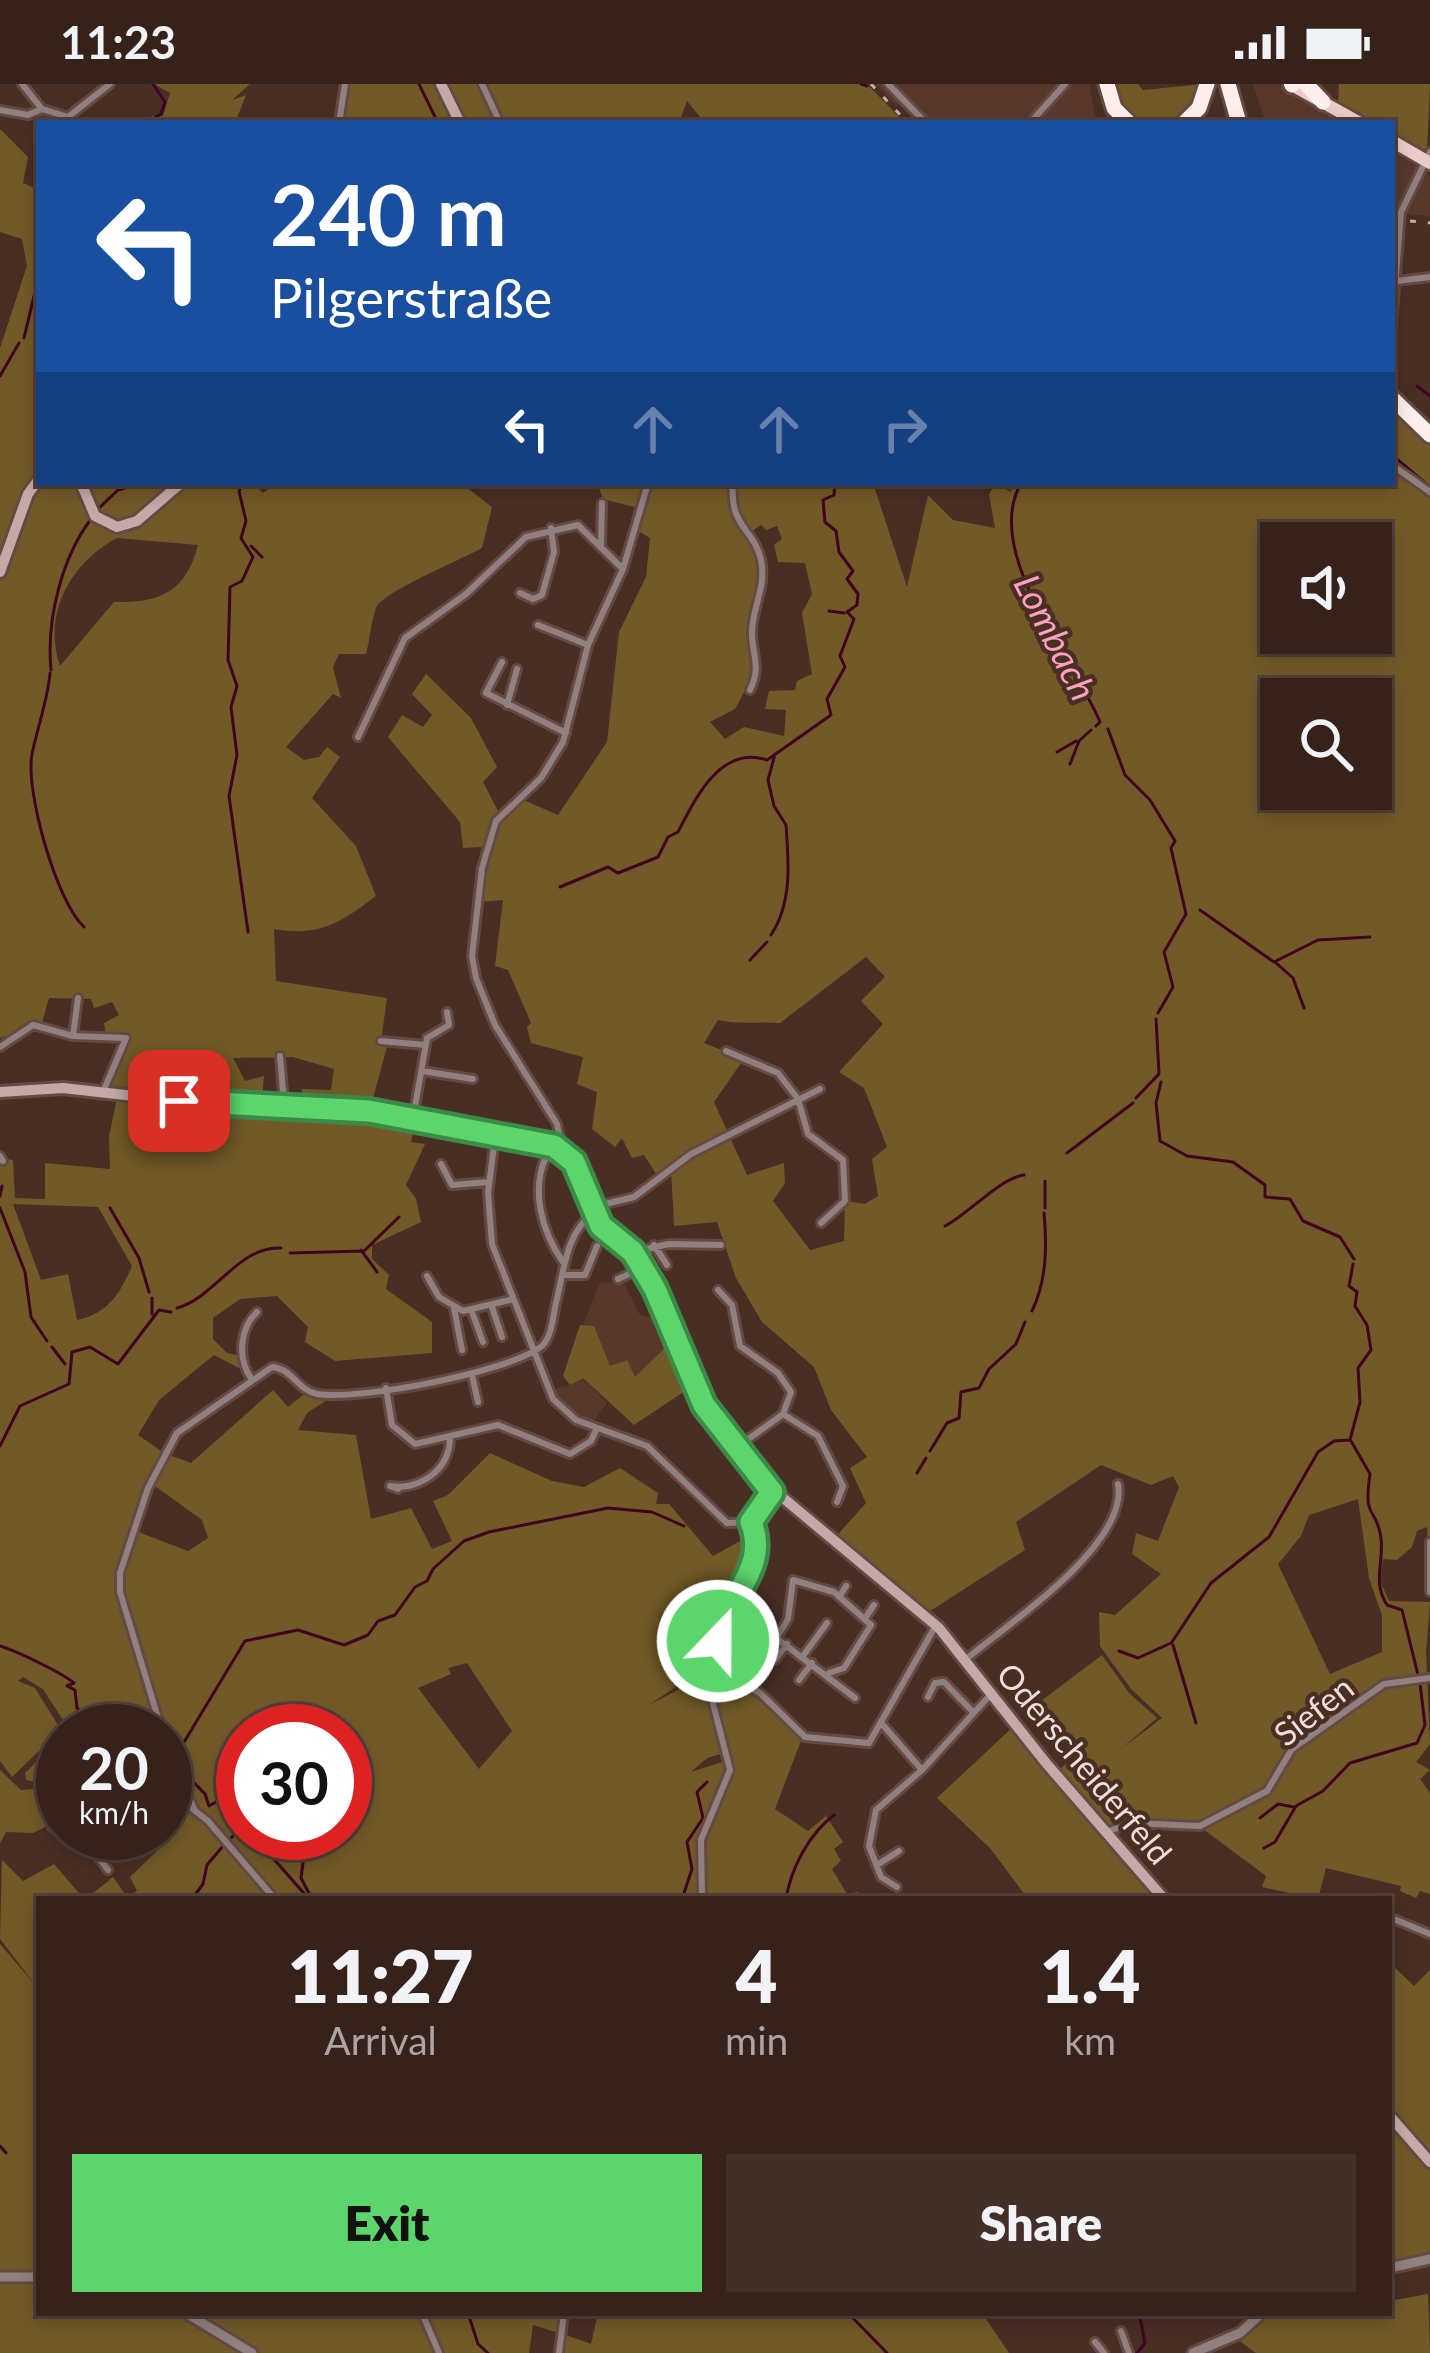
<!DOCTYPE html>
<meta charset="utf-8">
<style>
:root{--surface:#37221b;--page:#422f28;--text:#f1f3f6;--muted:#aaa4a3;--line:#513f3a;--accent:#5cd56d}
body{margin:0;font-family:Lato,sans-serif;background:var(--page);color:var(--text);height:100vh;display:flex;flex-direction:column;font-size:45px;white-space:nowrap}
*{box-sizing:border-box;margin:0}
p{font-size:39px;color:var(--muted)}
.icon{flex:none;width:66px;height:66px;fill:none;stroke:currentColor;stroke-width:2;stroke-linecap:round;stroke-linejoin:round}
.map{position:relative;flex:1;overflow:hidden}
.panel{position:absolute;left:36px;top:1812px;width:1356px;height:420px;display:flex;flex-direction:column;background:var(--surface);border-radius:0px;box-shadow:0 6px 18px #0003,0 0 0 3px var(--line)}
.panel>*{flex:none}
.top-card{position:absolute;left:36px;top:36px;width:1359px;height:366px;border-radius:0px;box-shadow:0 6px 18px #0003,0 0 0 3px var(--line);background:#1a4fa0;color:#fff;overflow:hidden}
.controls{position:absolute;left:1260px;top:438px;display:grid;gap:24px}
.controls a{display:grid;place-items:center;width:132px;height:132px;border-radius:0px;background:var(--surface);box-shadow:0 6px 18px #0003,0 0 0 3px var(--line);font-size:60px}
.speed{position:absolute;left:36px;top:1620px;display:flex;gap:24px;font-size:60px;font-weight:700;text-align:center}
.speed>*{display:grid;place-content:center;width:156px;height:156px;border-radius:50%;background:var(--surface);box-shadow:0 6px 18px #0003,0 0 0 3px var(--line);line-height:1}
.speed small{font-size:30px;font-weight:400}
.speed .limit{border:18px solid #d22;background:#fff;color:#111}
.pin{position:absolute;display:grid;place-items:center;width:102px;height:102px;color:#fff;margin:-51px;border-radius:24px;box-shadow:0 6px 18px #0006}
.me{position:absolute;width:132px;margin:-66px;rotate:22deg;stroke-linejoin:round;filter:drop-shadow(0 0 9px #0008)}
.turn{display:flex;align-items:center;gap:42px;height:252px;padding:0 36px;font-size:54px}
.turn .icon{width:156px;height:156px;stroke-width:2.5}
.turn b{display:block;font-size:84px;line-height:102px}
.lanes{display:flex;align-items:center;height:114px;padding:0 36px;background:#0003;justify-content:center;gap:60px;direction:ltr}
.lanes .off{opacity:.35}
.eta{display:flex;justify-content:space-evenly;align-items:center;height:204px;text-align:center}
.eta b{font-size:72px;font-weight:800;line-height:84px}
.action{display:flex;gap:24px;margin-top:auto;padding:24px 36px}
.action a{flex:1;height:138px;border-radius:0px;background:var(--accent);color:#111;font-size:48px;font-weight:800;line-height:138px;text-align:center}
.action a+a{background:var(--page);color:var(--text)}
.status{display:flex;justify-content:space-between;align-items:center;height:84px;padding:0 60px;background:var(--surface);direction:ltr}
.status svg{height:33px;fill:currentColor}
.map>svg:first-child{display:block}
.built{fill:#59382c}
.green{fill:#725a28;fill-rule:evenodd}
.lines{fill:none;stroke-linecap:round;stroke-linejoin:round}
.stream{stroke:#400420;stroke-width:3}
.minor-casing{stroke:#644a41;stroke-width:12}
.tertiary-casing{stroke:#644a41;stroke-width:15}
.secondary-casing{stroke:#644a41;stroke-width:16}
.primary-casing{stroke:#644a41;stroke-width:18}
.motorway-casing{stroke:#644a41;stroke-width:21}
.minor{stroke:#90807f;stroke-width:6}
.tertiary{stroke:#90807f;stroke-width:9}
.secondary{stroke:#c3aaa9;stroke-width:10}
.primary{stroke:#ebcac9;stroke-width:12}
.motorway{stroke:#feeeed;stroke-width:15}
.rail{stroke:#c2ada5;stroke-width:3;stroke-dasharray:6 12;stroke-linecap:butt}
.route-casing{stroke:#3c8a47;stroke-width:30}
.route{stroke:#5cd56d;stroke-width:21}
.labels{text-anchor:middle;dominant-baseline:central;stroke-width:9;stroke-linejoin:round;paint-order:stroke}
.street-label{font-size:33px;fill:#f0ded7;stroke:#492e24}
.water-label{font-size:36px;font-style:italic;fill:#fea0be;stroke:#492e24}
</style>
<div class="status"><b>11:23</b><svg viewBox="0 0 49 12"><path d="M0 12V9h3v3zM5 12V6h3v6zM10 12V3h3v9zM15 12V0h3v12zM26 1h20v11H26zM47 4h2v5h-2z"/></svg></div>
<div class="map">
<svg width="1430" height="2269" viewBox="0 0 1430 2269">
<rect width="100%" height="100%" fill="#492e24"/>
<path class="built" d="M875 0H1089L1096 39H931L905 15 897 22Z
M1253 0H1277L1343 39H1266Z
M1392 68 1430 91V132L1392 129Z
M600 1198 624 1199 640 1231 650 1233 662 1261 672 1257 635 1294 626 1276 583 1294 607 1319 592 1339 571 1329 555 1311 556 1304 571 1302 563 1292Z"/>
<path class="green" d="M154 0H250L232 16 246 11 235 39H148L152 32H163L170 9Z
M346 0H439L457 39H340Z
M446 0H867L905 39H705L687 17 679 39H464Z
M1110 0H1138L1143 6 1204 0 1178 39C1138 39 1128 38 1110 0Z
M1339 0H1430L1427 67 1392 48V39H1375L1338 18Z
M0 45 28 73 23 99 39 106V399H252L263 409 277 399H461L492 423 482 464C461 476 382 508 376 524 371 537 370 556 366 570H339L333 583 341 614 333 610 286 663 304 676 319 673 327 663 340 673 312 714 356 762 376 812C340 839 320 853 274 845L276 897 387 914 381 957 387 963 370 1025 302 1018V1005L331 1006 334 985 293 973 233 974 245 997 264 992 262 1016 109 1007 125 955 106 954 104 939 119 931 112 918 94 924 91 915 49 914 42 939 0 954V264L27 182 22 155 0 148ZM117 454 198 461C186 508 160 519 114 518L60 582C42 530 71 478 117 454Z
M1392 321 1430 356V1508L1427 1443 1417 1447 1412 1463 1397 1476 1383 1475 1380 1497 1389 1517 1430 1518 1426 1569 1430 1660 1416 1678 1430 1686 1420 1695 1430 1709V1810L1420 1807 1416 1814 1400 1807 1401 1802 1326 1784 1318 1815 1262 1803 1266 1792 1199 1742 1132 1737 1106 1747 1164 1815H1028L990 1764 937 1714 1015 1641 1056 1689 1078 1668 1033 1623 1102 1571 1129 1609 1157 1634 1121 1665 1162 1634 1131 1605 1100 1562 1099 1528 1115 1531 1161 1490 1132 1470 1136 1449 1158 1457 1179 1403 1173 1392 1151 1401 1101 1381 1016 1438 1025 1466 927 1529 831 1458 866 1419 850 1384 867 1373 831 1326 814 1283 762 1238 736 1194 717 1138 674 1142 671 1085 658 1093 644 1071 632 1074 622 1054 615 1063 592 1045 597 1008 577 1000 583 973 531 959 527 943 531 939 508 886 495 882 503 816 480 818C486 775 488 746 521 715L558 731 607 658 619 548 646 493 650 454 636 446 642 425 603 415 597 399H732L737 443 755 464 761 483 752 542 756 586 735 625 710 638 725 655 744 643 784 652 786 626 765 625 769 607 795 606 797 597 812 590 802 529 812 510 805 479 778 478 774 461 782 455 777 442 766 446 761 441 748 450 740 442 735 399H873L907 503 928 411 953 436 995 444 989 410 996 399 1010 408 1015 399H1392ZM1281 459H1371V549H1281ZM1281 615H1371V705H1281ZM866 873 885 893 861 917 883 940 839 988 864 1004 887 1063 872 1075 878 1112 865 1120 845 1117 844 1157 810 1166 773 1117 785 1099 784 1079 747 1091 714 1018 744 975 704 959 718 936C741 941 757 937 780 939ZM1358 1415 1369 1494 1382 1531V1568L1330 1590 1278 1480 1301 1452 1309 1431Z
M426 590 471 634 497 683 483 698 499 729 482 763 463 764 460 738 388 653 402 631 423 643 432 631 412 610Z
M117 1015 389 1035 415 1040 411 1058 425 1060 406 1101 416 1115 421 1138 372 1161V1175L389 1191 386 1205 432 1238V1269L335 1277 305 1258 308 1243 277 1212 240 1215 213 1234V1255L227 1269 241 1272 243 1286 214 1271 159 1316 138 1351 164 1369 191 1379 273 1306 288 1323 308 1307 335 1311 307 1329 298 1346 356 1351 371 1435 411 1424 432 1465 452 1457 433 1417 448 1411 490 1369 552 1397 584 1403 620 1384 658 1409 656 1420H669L713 1472 740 1457 752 1467V1478L720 1527 711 1579 649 1621 708 1590 706 1616 724 1669 707 1674 691 1688 731 1675 711 1617 713 1591 759 1610 802 1654 775 1725 808 1747 826 1732 843 1758 834 1765 841 1777 832 1785 847 1810 858 1808 865 1815H86L113 1793 127 1813 137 1807 130 1793 166 1758 154 1749H165V1705L189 1728 207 1733 165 1701V1647H70L43 1605 23 1593 18 1597 35 1604 61 1646 12 1693 0 1677V1074L13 1076 15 1114 45 1115V1079L110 1085 109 1052ZM13 1120 98 1123 132 1182C120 1210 107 1230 77 1236L68 1190 41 1196ZM151 1399 202 1436 208 1454 188 1467 133 1446ZM467 1579 512 1647 479 1685 418 1604 451 1590 448 1584ZM243 1647H345V1749H273L278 1761 272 1773 252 1764 226 1735 232 1723 243 1721Z
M580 1241 594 1242 610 1282 627 1276 635 1293 672 1257 691 1303 634 1341 583 1294 570 1301 563 1292Z
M63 1651C63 1683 61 1710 51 1740L33 1749 6 1748 0 1759V1686L21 1706 41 1704 45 1700 26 1696 25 1689Z
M2 1776 23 1797 54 1780 84 1815H39V2229H180L248 2269H0V1860L36 1902 0 1855Z
M1389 1878 1414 1902 1430 1886V2075L1389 2027Z
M1389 2034 1430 2082V2170L1389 2179Z
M1428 2210 1430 2269H1256L1233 2252 1262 2229H1389V2217Z
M190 2229H419L428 2245 422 2229H561L559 2249 533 2241 529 2269H256Z
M598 2229H982L1009 2269H561L563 2250 591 2260Z"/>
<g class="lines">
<path class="stream" d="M419 0 438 39
M861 0 867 2
M146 39 161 30 165 18 153 0
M24 254 39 191
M0 292 19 259
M1417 302 1430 312
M1392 371 1430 403
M244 399 239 407 246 437 241 454 253 473 242 497 230 503 228 576 237 602 231 623 237 671 229 712 248 848
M1021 399C982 468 1072 571 1100 638L1096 642
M98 425 118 406 143 399
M251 462 262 473
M829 527 844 529
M51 586C46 533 63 472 91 435
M50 589C48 615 37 645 32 670 25 706 56 817 84 843
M1108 645 1125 691 1150 716 1175 757 1171 764 1186 830 1164 868 1173 903 1158 929
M1057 668 1076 657
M1070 680 1079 657 1091 646
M560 803 608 783 618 789 658 773 668 753 678 748C695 715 721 660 767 676L831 631 827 615 845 583 840 572 854 535 847 528 857 521 858 510 847 495 853 487 839 468 836 447 825 438 823 416 834 411 835 399
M1200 826 1274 878 1318 856 1370 853
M771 851C792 819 789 780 786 741L774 722 768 696 775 670
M750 876 767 858
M1275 878 1293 894 1304 924
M1161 998 1156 1019 1160 1057 1187 1072 1233 1078 1265 1101V1113L1290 1115 1303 1137 1340 1153 1354 1175
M1136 1014 1159 990 1156 935
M1067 1069 1133 1019
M0 1112 2 1102
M0 1124 25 1188 31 1233 47 1257
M110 1124 139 1174 149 1208
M1045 1124V1097
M945 1142C970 1129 1000 1094 1024 1091
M361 1166 377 1188
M290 1169 364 1167 399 1133
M152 1214V1230
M177 1224C215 1214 238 1162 281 1164
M1032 1227C1047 1196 1047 1161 1044 1129
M52 1263 65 1280
M1351 1357 1370 1390C1363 1439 1376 1420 1381 1454 1384 1480 1372 1497 1387 1521L1402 1526 1418 1591
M0 1362 20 1322 69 1300 72 1268 90 1263 118 1280 159 1226 171 1228
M930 1367 947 1339 959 1334 961 1308 979 1304 989 1285 1016 1260 1025 1238
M917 1389 926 1374
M1172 1558 1211 1499 1269 1453 1318 1368 1334 1357 1350 1356 1360 1318 1358 1284 1371 1266 1367 1241 1355 1222 1357 1208 1349 1202 1353 1180
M1173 1561 1196 1639
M0 1562C19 1568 62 1589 74 1599L67 1602 75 1606 77 1624 99 1647
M1119 1567 1138 1574 1171 1559
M175 1673 245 1557 298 1546 344 1561 368 1551 378 1537 395 1531 415 1503 427 1497 433 1485 464 1457 489 1448 608 1424 652 1428 684 1442
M179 1683 205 1710 209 1722 228 1711 243 1712
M1260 1734 1278 1720 1294 1723
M279 1749 303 1779 301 1794 312 1815
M229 1756 238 1747
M1264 1764 1275 1758 1296 1722 1323 1707 1350 1679 1417 1659 1425 1641 1420 1599
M272 1773 309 1815
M192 1815 203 1800 207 1781 223 1762
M682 1815 692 1785 687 1758 703 1734 697 1708 707 1698
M786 1815C791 1784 809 1750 834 1731
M0 2062 6 2069
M468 2229 478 2260 488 2269
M848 2229 887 2269
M1137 2269 1145 2259 1139 2229"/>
<g class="minor-casing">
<path id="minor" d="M22 0 42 25
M482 0 500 39
M888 0 926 39
M42 25 68 33 110 0
M0 26 28 31 42 25
M339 39 345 0
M1030 39 1065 0
M1397 197 1430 193
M1392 240 1401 128 1430 68
M1392 381 1430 408
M733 399C729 444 754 444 761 476 767 504 751 525 752 551 753 573 761 584 750 606
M601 460 602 419
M520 509 533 515 542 511 554 468 551 444
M538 541 588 561
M502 578 486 609 566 649
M507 621 517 585
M358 653 405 554 466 510 526 453 578 441 623 485
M73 952 78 914
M381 957 426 961
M0 963 33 941 73 952 126 954 103 1008
M726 967 778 989 798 1015 808 1050 843 1076 845 1117 821 1139
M280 972 284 1019
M422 987 473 995
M413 1034 427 954 449 941 447 928
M495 1054 488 1109 492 1160 553 1315 576 1336 647 1362 727 1439 751 1438
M562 1065 557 1040 495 941 476 894 472 872 482 784 496 737 541 694 563 658 588 561 623 485 648 399
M0 1072 3 1077
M546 1073C531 1105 541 1147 563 1178
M441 1080 452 1101 489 1098
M593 1123 634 1113 691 1070 820 1005
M654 1161 667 1181
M633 1168 669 1160 721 1161
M563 1191H585L597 1162
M427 1192 439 1213 463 1227 510 1216
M618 1195 643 1184
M718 1206 732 1221 740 1262 778 1289 791 1308 783 1330 736 1364
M492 1223 502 1253
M454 1224 462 1266
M472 1228 483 1258
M472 1291 478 1318
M251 1294C237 1274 240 1244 257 1228
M386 1304 392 1341 415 1360 498 1341 570 1370 591 1357 597 1344
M783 1330 818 1352 843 1402 837 1418
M398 1405 390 1402C415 1407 450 1389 450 1353
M751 1438 772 1409
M1430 1458V1508
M839 1513 846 1502
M723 1529 759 1541 855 1614
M866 1533 874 1521
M777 1553 788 1535 793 1496 834 1508 871 1541 844 1584 829 1589
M803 1572 827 1539
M775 1576 787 1560
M965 1576C1006 1541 1129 1461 1118 1400
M713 1585 760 1609 805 1653 869 1659 936 1541
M799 1596 812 1579
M928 1613 935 1599 944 1598 973 1628
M883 1641 922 1686
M162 1647 120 1508V1489L148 1404 177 1349 272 1283C292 1284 297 1306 317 1310 358 1317 510 1288 542 1262 552 1253 553 1231 556 1219 564 1187 566 1147 595 1128
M165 1659 195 1727
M165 1703 208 1737 275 1815
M52 1743 63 1705
M1106 1748 1132 1739 1200 1742 1267 1707 1292 1665 1384 1600 1430 1594
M80 1749 108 1786
M877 1781 899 1767
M897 1803 881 1793 869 1762 876 1726 922 1686 991 1610
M702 1815 701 1756 730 1686 709 1604 723 1529 755 1480 757 1454 751 1438
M1389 1833 1430 1850
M422 2229 439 2269
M1121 2247 1129 2269
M1095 2258 1104 2269
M559 2269 564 2229"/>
</g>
<g class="tertiary-casing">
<path id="tertiary" d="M1389 2184 1430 2175
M0 2193H39
M186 2229 252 2269
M1193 2269 1240 2249 1262 2229"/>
</g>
<g class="secondary-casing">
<path id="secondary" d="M441 0 460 39
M81 399 95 432 117 443 137 437 181 399
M0 488 28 410 39 395
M0 1008 63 1004 179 1017 340 1023 566 1067 601 1141 633 1168 655 1205 704 1321 758 1393 939 1544 1046 1679 1164 1815
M1389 2031 1430 2078"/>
</g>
<g class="primary-casing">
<path id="primary" d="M1290 0 1360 39
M1392 57 1430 79"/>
</g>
<g class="motorway-casing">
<path id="motorway" d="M1107 0 1114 24 1129 39
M1228 0 1239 39
M1306 0 1323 18
M1292 1 1293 0
M1184 39 1199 24 1207 0
M1392 314 1430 351"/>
</g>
<use href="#minor" class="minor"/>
<use href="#tertiary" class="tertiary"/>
<use href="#secondary" class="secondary"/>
<use href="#primary" class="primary"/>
<use href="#motorway" class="motorway"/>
<path class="rail" d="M871 0 908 39
M1392 135 1430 139"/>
</g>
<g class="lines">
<g class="route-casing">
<path id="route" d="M179 1017 369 1027 554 1062 574 1078 601 1142 633 1168 655 1205 704 1321 772 1408 751 1438C770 1484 726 1512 718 1557"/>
</g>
<use href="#route" class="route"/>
</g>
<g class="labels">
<g class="street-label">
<text transform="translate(1313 1626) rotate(-38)">Siefen</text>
<text transform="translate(1085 1679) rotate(50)">Oderscheiderfeld</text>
</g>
<g class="water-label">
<text transform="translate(1056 553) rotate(63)">Lombach</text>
</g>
</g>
</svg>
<div class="controls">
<a><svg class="icon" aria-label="sound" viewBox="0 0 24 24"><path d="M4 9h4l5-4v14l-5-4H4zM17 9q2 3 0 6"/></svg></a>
<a><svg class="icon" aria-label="search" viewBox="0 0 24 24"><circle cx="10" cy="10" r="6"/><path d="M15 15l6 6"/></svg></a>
</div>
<div class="speed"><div>20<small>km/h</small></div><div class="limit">30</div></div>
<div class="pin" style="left:179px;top:1017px;background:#d93025"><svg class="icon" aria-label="arrive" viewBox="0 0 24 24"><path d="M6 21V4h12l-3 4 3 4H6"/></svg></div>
<svg class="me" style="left:718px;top:1557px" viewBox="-20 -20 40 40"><circle r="17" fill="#5cd56d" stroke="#fff" stroke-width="3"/><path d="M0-11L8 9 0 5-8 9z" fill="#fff"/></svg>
<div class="top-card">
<div class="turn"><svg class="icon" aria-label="left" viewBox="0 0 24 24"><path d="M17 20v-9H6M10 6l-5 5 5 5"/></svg><div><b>240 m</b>Pilgerstraße</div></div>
<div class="lanes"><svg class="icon" aria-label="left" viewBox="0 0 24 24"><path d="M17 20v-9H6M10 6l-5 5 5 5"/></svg><svg class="icon off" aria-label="ahead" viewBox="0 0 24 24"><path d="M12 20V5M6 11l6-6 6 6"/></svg><svg class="icon off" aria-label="ahead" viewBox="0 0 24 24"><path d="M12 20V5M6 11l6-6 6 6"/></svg><svg class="icon off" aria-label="right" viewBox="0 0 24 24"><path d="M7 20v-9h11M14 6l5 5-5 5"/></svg></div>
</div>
<section class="panel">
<div class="eta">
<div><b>11:27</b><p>Arrival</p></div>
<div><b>4</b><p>min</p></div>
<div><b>1.4</b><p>km</p></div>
</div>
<div class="action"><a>Exit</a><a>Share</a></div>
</section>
</div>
